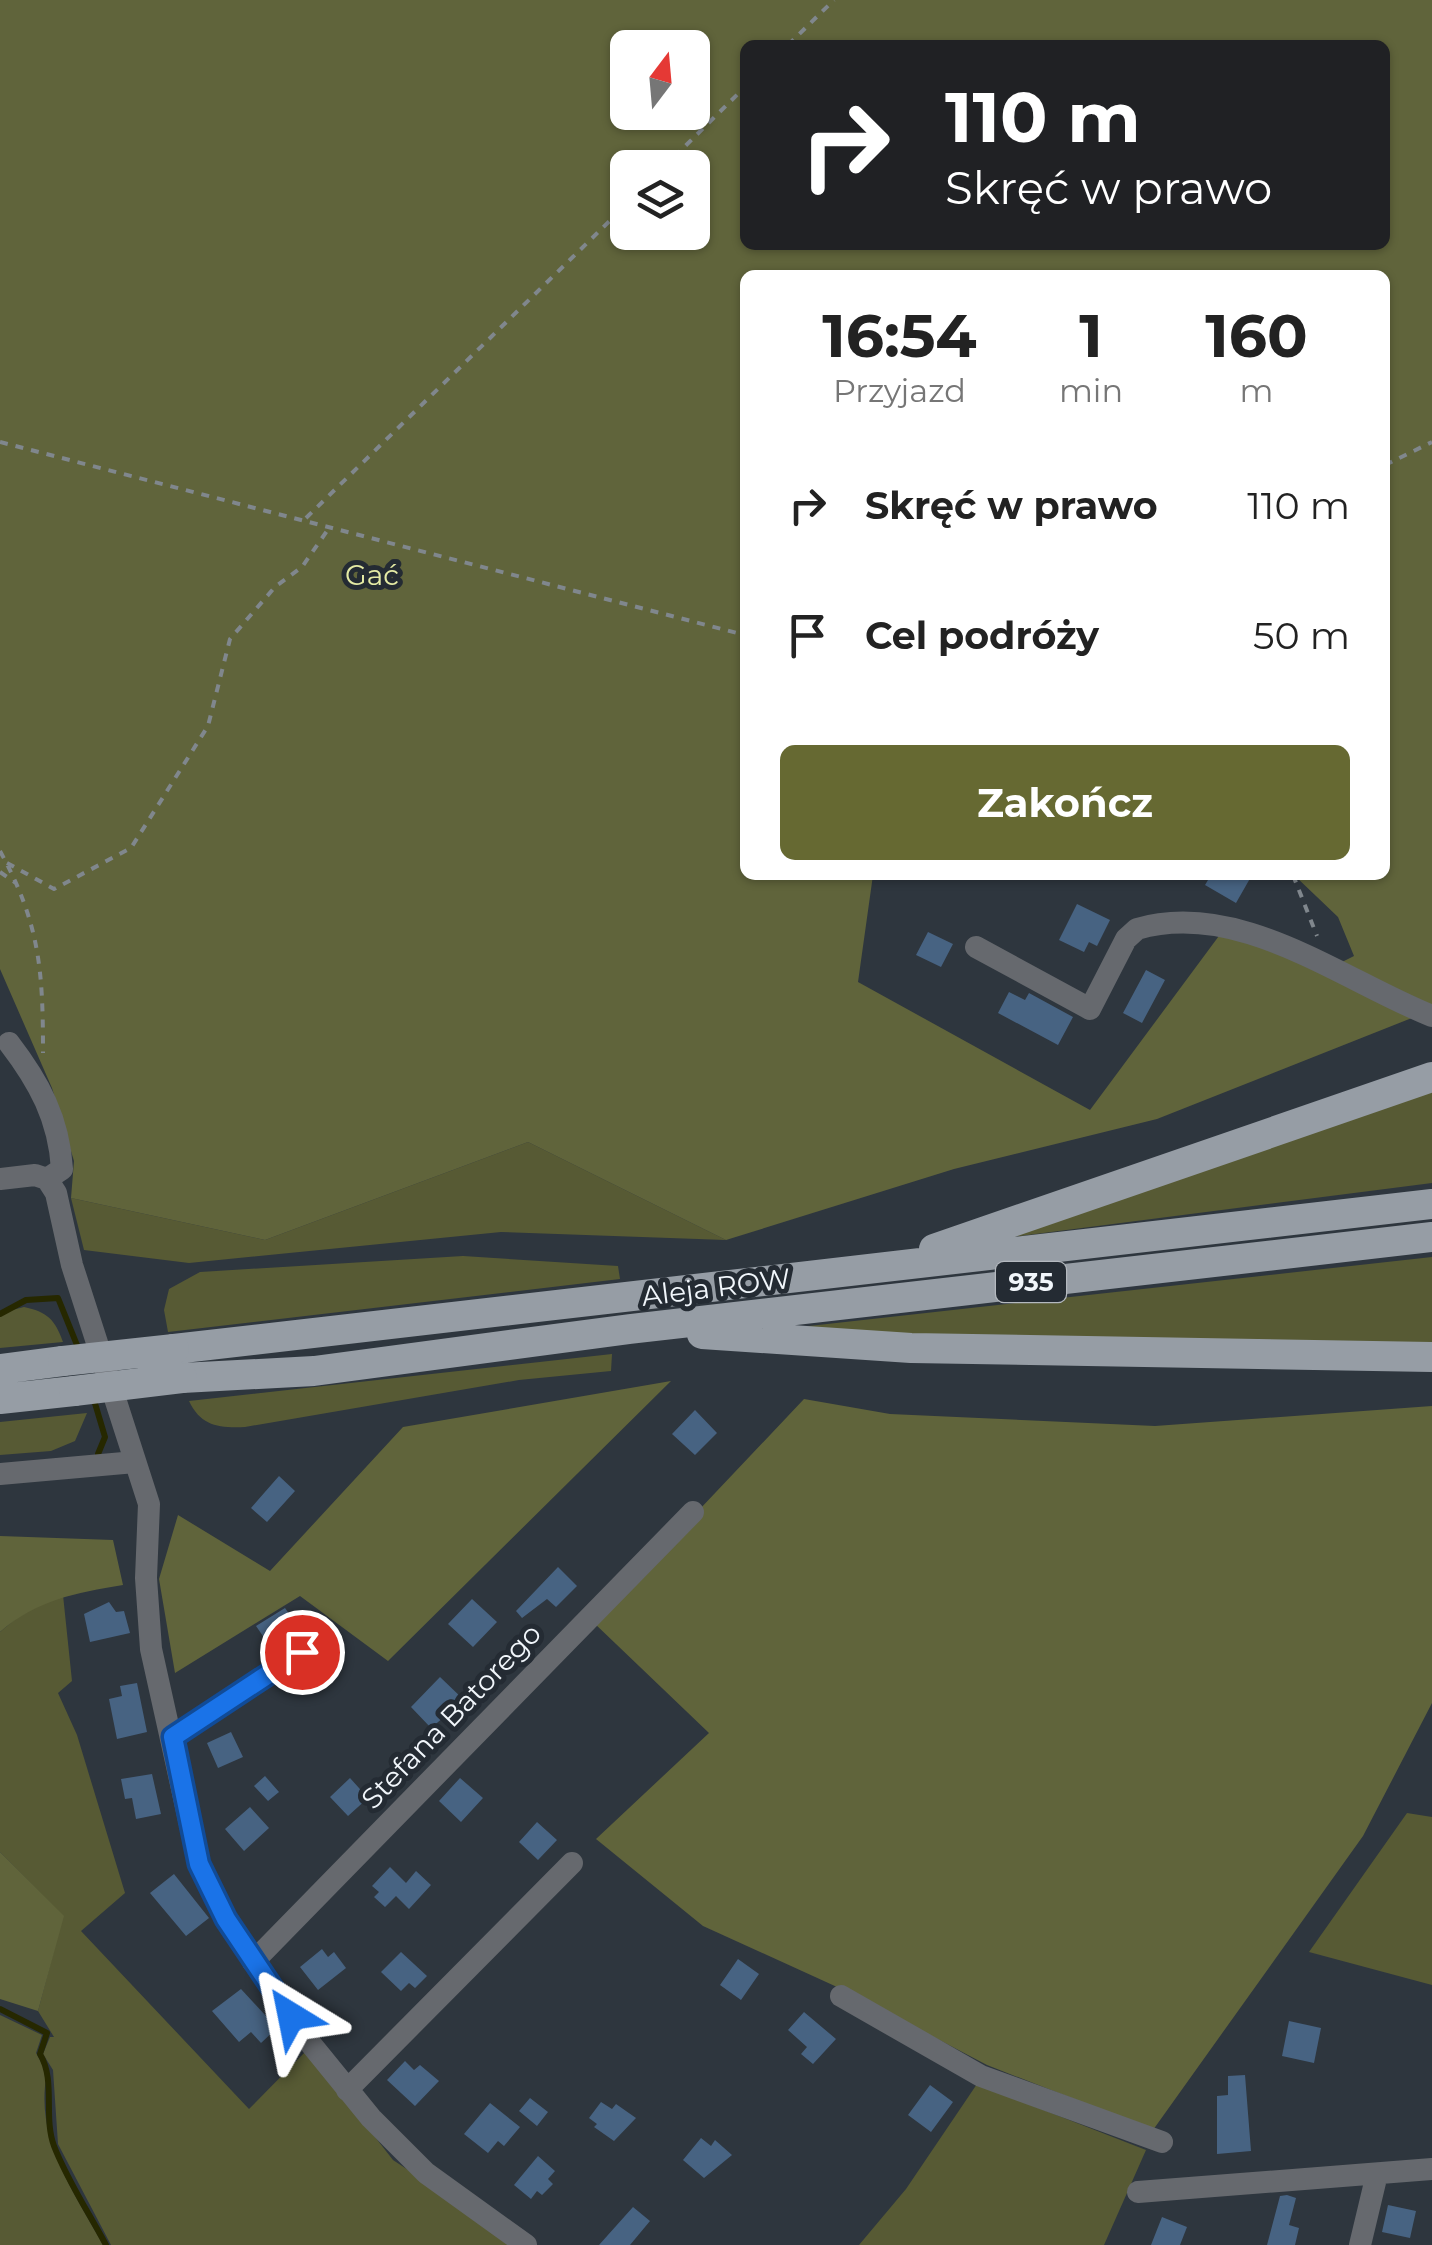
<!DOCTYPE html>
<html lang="pl">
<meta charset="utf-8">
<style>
:root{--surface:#fff;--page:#f2f2f2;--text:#222;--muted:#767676;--accent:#666932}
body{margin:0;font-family:Montserrat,sans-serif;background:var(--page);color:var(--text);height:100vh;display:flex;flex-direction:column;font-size:38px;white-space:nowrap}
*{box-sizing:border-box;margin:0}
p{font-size:32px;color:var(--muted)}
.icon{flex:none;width:55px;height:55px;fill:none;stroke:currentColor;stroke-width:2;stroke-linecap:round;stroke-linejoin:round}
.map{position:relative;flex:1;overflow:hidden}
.sheet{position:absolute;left:740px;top:270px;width:650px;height:610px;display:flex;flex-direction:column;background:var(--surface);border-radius:15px;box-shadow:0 2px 8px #0004}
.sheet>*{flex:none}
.guide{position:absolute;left:740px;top:40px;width:650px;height:210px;border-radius:15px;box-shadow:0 2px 8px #0004;background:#202124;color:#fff;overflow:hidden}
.needle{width:65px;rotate:16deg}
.tools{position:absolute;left:610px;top:30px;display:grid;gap:20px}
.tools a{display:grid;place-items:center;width:100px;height:100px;border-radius:15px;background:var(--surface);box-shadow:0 2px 8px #0004;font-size:50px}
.pin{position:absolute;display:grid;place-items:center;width:85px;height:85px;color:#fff;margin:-42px;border:5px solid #fff;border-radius:50%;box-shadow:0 2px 10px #0007}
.me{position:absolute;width:110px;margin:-55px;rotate:325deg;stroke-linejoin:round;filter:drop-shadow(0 0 8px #0008)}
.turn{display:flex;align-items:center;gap:35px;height:210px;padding:0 40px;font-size:45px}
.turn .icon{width:130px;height:130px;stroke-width:2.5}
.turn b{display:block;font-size:70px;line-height:85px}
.eta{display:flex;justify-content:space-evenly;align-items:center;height:170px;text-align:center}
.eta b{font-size:60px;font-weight:700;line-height:70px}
.primary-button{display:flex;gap:20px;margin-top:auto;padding:20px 40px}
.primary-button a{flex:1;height:115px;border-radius:15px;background:var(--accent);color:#fff;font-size:40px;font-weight:700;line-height:115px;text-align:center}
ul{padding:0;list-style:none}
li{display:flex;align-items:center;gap:30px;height:130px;padding:0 40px}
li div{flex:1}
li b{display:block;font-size:38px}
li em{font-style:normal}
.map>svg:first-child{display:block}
.green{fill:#575a34}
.forest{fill:#60643b;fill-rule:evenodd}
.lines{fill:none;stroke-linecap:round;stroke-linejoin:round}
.stream{stroke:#262800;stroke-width:6}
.building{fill:#476382}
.path{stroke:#80878d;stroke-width:4;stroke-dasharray:8 8;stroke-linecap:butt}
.minor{stroke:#66696e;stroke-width:22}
.major{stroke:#969da5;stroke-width:30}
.major-bridge{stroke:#969da5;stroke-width:30}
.route-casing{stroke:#114b97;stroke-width:25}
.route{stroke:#1a73e8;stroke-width:18}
.labels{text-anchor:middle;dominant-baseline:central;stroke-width:10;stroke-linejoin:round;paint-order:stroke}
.shield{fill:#242b33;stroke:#b4b9bf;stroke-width:2.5}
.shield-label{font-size:25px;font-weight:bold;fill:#f1f6fb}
.park-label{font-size:28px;fill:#e5eba5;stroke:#242b33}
.street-label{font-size:28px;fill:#f1f6fb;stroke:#242b33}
</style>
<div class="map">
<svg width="1432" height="2245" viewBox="0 0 1432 2245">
<rect width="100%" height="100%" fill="#2e363e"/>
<path class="green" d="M1432 1090V1183L997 1239Z
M528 1142 726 1240 501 1232 189 1263 84 1250 71 1198 265 1240Z
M463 1256 618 1266 620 1279 168 1332 164 1310 169 1289 200 1272Z
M1432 1257V1345L755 1332Z
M24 1307C47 1312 55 1319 63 1342L0 1348V1313Z
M612 1354 611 1371 519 1380 245 1427C218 1428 201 1426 189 1401Z
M87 1413 75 1441 51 1451 0 1455V1422Z
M63 1595 72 1681 58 1693 77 1735 125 1893 81 1931 249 2109 307 2050 393 2160 482 2219 510 2245H111L58 2144 53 2070 43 2054 50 2037H54L38 2011 63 1916 0 1852V1632L25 1611Z
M1407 1813 1432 1817V1985L1309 1952Z
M0 2015 42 2035 36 2053 47 2073C34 2138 73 2190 103 2245H0Z
M977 2084 1146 2150 1104 2245H859L906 2189Z"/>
<path class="forest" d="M0 0H1432V1010L1157 1119 954 1169 726 1240 528 1142 265 1240 71 1198 74 1161 52 1088 0 969ZM745 45H1385V245H745ZM628 48H692V112H628ZM628 168H692V232H628ZM745 275H1385V875H1294L1338 917 1354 956 1342 962 1230 921 1090 1110 858 982 873 875H745Z
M671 1381 388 1661 300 1596 175 1673 159 1579 178 1515 270 1571 403 1427Z
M804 1399 890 1414 1155 1426 1432 1406V1703L1363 1836 1153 2130 987 2065 848 1992 703 1926 596 1839 709 1733 593 1622Z
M0 1536 113 1540 123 1585C75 1593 37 1600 0 1632Z
M0 1852 64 1916 38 2011 0 1999Z"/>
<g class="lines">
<path class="stream" d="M0 1314 26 1300 58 1298 79 1350
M94 1400 105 1437 98 1454
M0 2009 47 2033 40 2054C56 2081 43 2116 54 2146 67 2180 89 2213 106 2245"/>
</g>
<path class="building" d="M1211 875H1252L1236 903 1205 885Z
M1077 904 1110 920 1097 946 1089 942 1084 952 1059 940Z
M928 932 953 944 941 967 916 955Z
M1146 970 1165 980 1142 1023 1123 1013Z
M1009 992 1025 1000 1029 993 1073 1017 1058 1045 998 1013Z
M695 1410 717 1433 695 1455 672 1434Z
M279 1476 295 1491 267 1522 251 1508Z
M558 1567 577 1586 556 1607 547 1599 522 1618 516 1611Z
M472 1599 497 1622 473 1647 448 1624Z
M109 1602 116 1612 124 1611 130 1633 90 1642 84 1614Z
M285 1608 294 1621 288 1625 296 1637 274 1652 256 1626Z
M440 1677 464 1700 431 1728 411 1707Z
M137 1683 147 1732 117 1739 109 1699 122 1696 120 1686Z
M231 1732 243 1757 218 1768 207 1743Z
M152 1774 161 1814 136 1819 132 1798 125 1799 121 1779Z
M265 1776 279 1792 268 1801 254 1786Z
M350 1778 368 1798 348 1816 330 1797Z
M460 1778 483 1798 461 1822 439 1801Z
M250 1807 269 1828 244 1851 225 1829Z
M537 1822 557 1840 538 1860 519 1842Z
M390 1867 406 1883 416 1871 431 1885 409 1909 396 1896 385 1907 374 1897 379 1892 372 1886Z
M174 1874 209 1918 186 1936 150 1893Z
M322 1949 328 1957 334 1952 346 1968 318 1990 300 1967Z
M401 1952 427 1976 415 1988 409 1983 401 1991 381 1972Z
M738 1959 759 1974 741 2000 720 1985Z
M241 1989 277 2028 261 2043 251 2032 239 2042 212 2011Z
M804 2012 836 2039 813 2064 801 2054 807 2047 788 2030Z
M1289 2021 1321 2028 1314 2063 1282 2056Z
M405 2061 414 2070 420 2065 439 2081 415 2106 387 2080Z
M1245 2075 1251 2151 1217 2154V2096L1228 2095V2076Z
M930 2085 953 2102 931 2132 908 2115Z
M530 2098 548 2112 537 2126 519 2111Z
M601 2102 612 2109 616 2104 636 2118 614 2141 594 2127 597 2124 589 2118Z
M490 2103 520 2127 504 2146 498 2141 488 2153 464 2134Z
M701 2138 711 2146 715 2140 732 2155 704 2178 683 2160Z
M538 2156 555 2171 548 2179 553 2184 542 2195 537 2191 531 2199 514 2185Z
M1287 2195 1296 2198 1289 2225 1299 2228 1295 2245H1267L1280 2196Z
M1388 2205 1416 2211 1410 2238 1382 2232Z
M633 2207 650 2221 630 2245H599Z
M1162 2217 1187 2227 1180 2245H1151Z"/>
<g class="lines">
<path class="path" d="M788 45 834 0
M663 168 745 87
M0 442 745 635
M1385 465 1432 442
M306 518 628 203
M0 851C40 924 43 971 43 1053
M7 863 54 889 131 848 208 726 230 639 275 587 302 567 329 528
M0 872 16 883
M1293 875 1317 936"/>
<path class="minor" d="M976 947 1090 1009 1126 939 1137 929C1239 899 1342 980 1432 1016
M9 1043C39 1082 59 1119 62 1169L47 1179
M0 1179 35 1175 47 1179 56 1193 72 1265 149 1504 146 1578 151 1649 199 1865 226 1919 310 2043 371 2118 426 2173 526 2245
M0 1474 135 1462
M173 1737 302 1652
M253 1962 693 1512
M841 1996 981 2076 1162 2142
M347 2090 572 1863
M1138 2192 1432 2169
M1360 2245 1377 2174"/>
<path class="major" d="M934 1249 1432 1077
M702 1334 911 1348 1432 1357
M174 1349 1432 1204
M0 1369 63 1361
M182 1378 314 1371 630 1329 1432 1237
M0 1399 74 1391"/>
<path class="major-bridge" d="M63 1361 174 1349
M74 1391 182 1378"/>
</g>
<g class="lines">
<g class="route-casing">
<path id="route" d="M291 2016 226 1919 199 1864 173 1737 302 1652"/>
</g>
<use href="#route" class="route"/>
</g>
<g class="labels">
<rect class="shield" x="996" y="1262" width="70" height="40" rx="8"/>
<g class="shield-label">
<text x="1031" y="1282">935</text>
</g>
<g class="park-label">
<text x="372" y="575">Gać</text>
</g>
<g class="street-label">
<text transform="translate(716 1287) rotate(-7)">Aleja ROW</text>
<text transform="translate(451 1716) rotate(-46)">Stefana Batorego</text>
</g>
</g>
</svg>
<div class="tools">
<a><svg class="needle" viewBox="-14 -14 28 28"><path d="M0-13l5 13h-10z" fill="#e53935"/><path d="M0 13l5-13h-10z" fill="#767676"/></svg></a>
<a><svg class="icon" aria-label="layers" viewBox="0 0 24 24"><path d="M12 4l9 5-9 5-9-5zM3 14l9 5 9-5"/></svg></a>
</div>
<div class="pin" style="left:302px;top:1652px;background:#d93025"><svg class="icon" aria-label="arrive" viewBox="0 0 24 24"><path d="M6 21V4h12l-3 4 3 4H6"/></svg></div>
<svg class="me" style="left:291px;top:2016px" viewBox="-20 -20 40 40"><path d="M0-17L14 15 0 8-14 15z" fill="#1a73e8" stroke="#fff" stroke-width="4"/></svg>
<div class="guide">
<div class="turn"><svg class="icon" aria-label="right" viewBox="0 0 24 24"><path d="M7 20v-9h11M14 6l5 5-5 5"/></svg><div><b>110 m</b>Skręć w prawo</div></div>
</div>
<section class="sheet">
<div class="eta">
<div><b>16:54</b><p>Przyjazd</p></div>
<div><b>1</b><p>min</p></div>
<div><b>160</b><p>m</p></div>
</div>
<ul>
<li><svg class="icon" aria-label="right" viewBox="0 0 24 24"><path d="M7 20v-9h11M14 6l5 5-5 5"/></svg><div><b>Skręć w prawo</b></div><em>110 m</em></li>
<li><svg class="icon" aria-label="arrive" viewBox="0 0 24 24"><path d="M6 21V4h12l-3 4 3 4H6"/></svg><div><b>Cel podróży</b></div><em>50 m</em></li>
</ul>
<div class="primary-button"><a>Zakończ</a></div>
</section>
</div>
